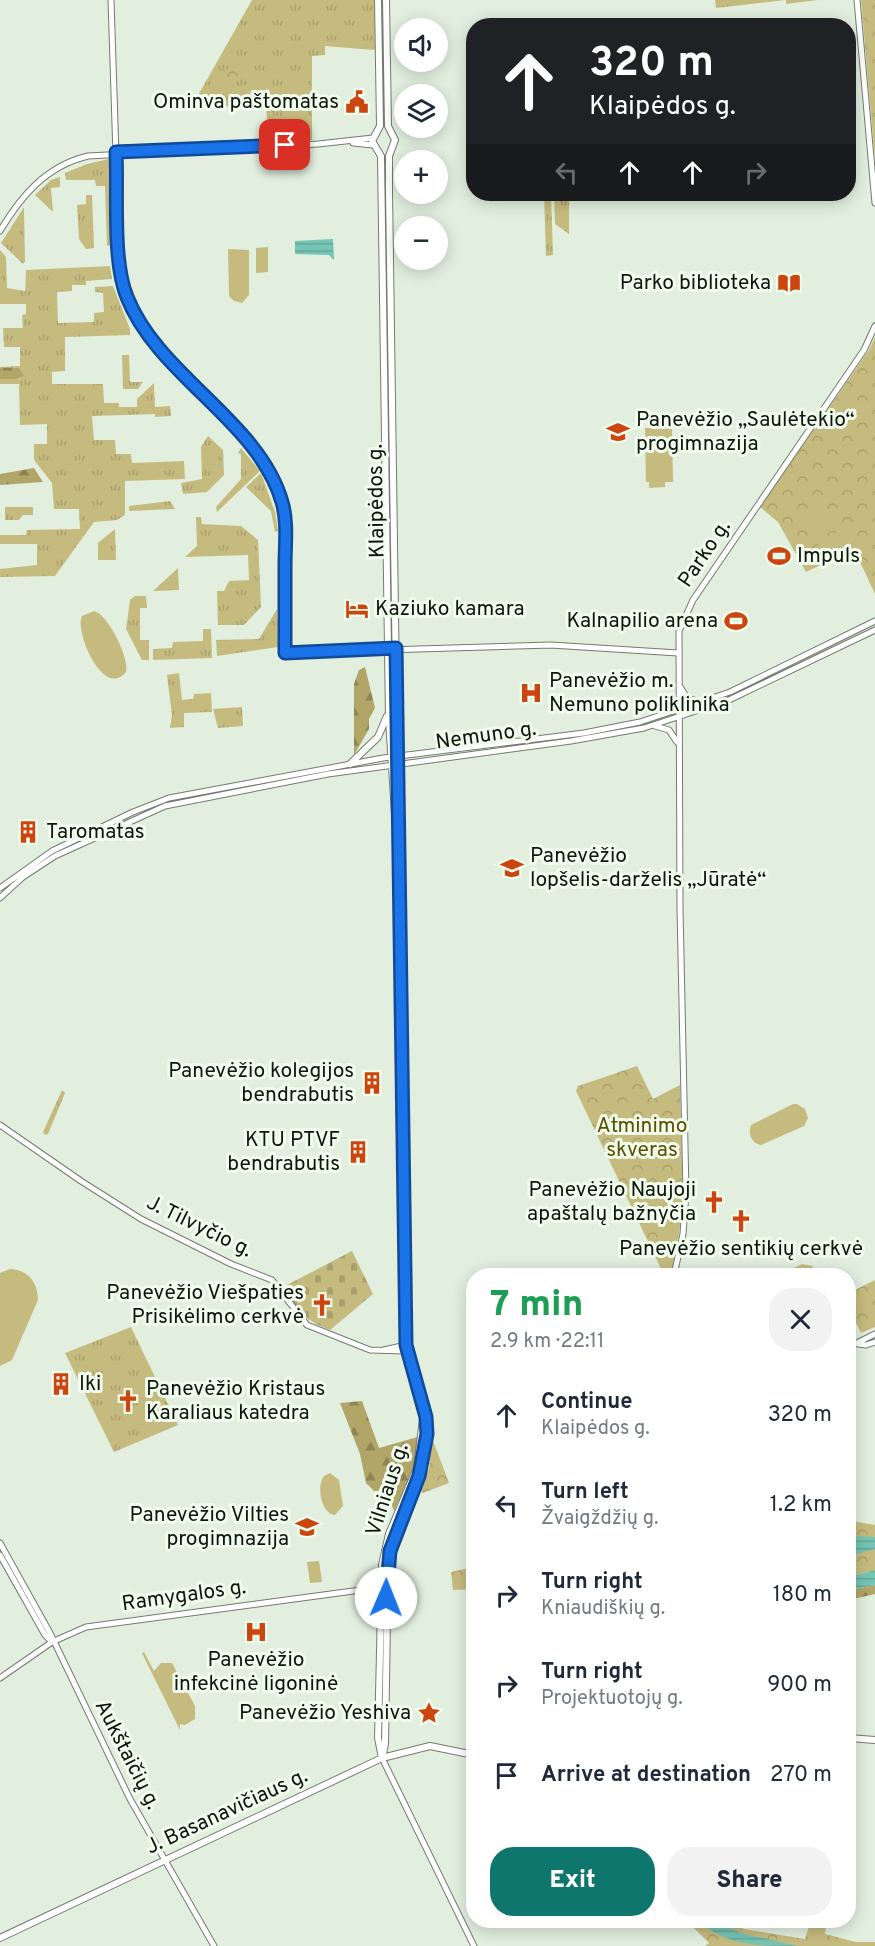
<!DOCTYPE html>
<meta charset="utf-8">
<style>
:root{--surface:#fff;--page:#f2f2f3;--text:#1f2937;--muted:#747a83;--accent:#0f766e}
body{margin:0;font-family:Overpass,sans-serif;background:var(--page);color:var(--text);height:100vh;display:flex;flex-direction:column;font-size:22px;white-space:nowrap}
*{box-sizing:border-box;margin:0}
p{font-size:20px;color:var(--muted)}
.icon{flex:none;width:33px;height:33px;fill:none;stroke:currentColor;stroke-width:2;stroke-linecap:round;stroke-linejoin:round}
.map{position:relative;flex:1;overflow:hidden}
.details{position:absolute;left:466px;top:1268px;width:390px;height:660px;display:flex;flex-direction:column;background:var(--surface);border-radius:24px;box-shadow:0 3px 15px #0003}
.details>*{flex:none}
.top-card{position:absolute;left:466px;top:18px;width:390px;height:183px;border-radius:24px;box-shadow:0 3px 15px #0003;background:#202124;color:#fff;overflow:hidden}
.tools{position:absolute;left:394px;top:18px;display:grid;gap:12px}
.tools a{display:grid;place-items:center;width:54px;height:54px;border-radius:50%;background:var(--surface);box-shadow:0 3px 15px #0003;font-size:30px}
.pin{position:absolute;display:grid;place-items:center;width:51px;height:51px;color:#fff;margin:-26px;border-radius:12px;box-shadow:0 3px 9px #0006}
.me{position:absolute;width:66px;margin:-33px;rotate:1deg;stroke-linejoin:round;filter:drop-shadow(0 0 4px #0008)}
.turn{display:flex;align-items:center;gap:21px;height:126px;padding:0 24px;font-size:27px}
.turn .icon{width:78px;height:78px;stroke-width:2.5}
.turn b{display:block;font-size:42px;line-height:51px}
.lanes{display:flex;align-items:center;height:57px;padding:0 24px;background:#0003;justify-content:center;gap:30px;direction:ltr}
.lanes .off{opacity:.35}
.round{display:grid;place-items:center;flex:none;width:63px;height:63px;border-radius:24px;background:var(--page)}
.overview{display:flex;align-items:center;justify-content:space-between;height:102px;padding:0 24px}
h1{font-size:36px;font-weight:800;line-height:45px;color:#1e9e55}
.cta{display:flex;gap:12px;margin-top:auto;padding:12px 24px}
.cta a{flex:1;height:69px;border-radius:24px;background:var(--accent);color:#fff;font-size:24px;font-weight:800;line-height:69px;text-align:center}
.cta a+a{background:var(--page);color:var(--text)}
ul{padding:0;list-style:none}
li{display:flex;align-items:center;gap:18px;height:90px;padding:0 24px}
li div{flex:1}
li b{display:block;font-size:22px}
li em{font-style:normal}
.map>svg:first-child{display:block}
.grass{fill:url(#grass-tufts)}
.forest{fill:url(#forest-firs)}
.cemetery{fill:url(#cemetery-stones)}
.park{fill:url(#park-crowns)}
.pitch{fill:#c6bb7f}
.water{fill:url(#water-rules)}
.lines{fill:none;stroke-linecap:round;stroke-linejoin:round}
.major-casing{stroke:#717c6e;stroke-width:7}
.highway-casing{stroke:#717c6e;stroke-width:8}
.major{stroke:#fff;stroke-width:5}
.highway{stroke:#fff;stroke-width:6}
.route-casing{stroke:#114b97;stroke-width:15}
.route{stroke:#1a73e8;stroke-width:10}
.labels{text-anchor:middle;dominant-baseline:central;stroke-width:6;stroke-linejoin:round;paint-order:stroke}
.poi-label{font-size:21px;fill:#10140f;stroke:#f0fcec;text-anchor:end}
.street-label{font-size:21px;fill:#10140f;stroke:#f0fcec}
.park-label{font-size:21px;fill:#5c5000;stroke:#f0fcec}
</style>
<div class="map">
<svg width="875" height="1946" viewBox="0 0 875 1946">
<defs>
<pattern id="grass-tufts" width="24" height="20" patternUnits="userSpaceOnUse" patternTransform="scale(1.5)"><rect width="24" height="20" fill="#c6bb7f"/><path d="M3 7l-1-3M5 7V3M7 7l1-3M15 17l-1-3M17 17v-4M19 17l1-3" fill="none" stroke="#a9a06d"/></pattern>
<pattern id="forest-firs" width="22" height="20" patternUnits="userSpaceOnUse" patternTransform="scale(1.5)"><rect width="22" height="20" fill="#b1a568"/><path d="M5 1l3.5 6h-7zM16 11l3.5 6h-7z" fill="#8f8554"/></pattern>
<pattern id="cemetery-stones" width="16" height="16" patternUnits="userSpaceOnUse" patternTransform="scale(1.5)"><rect width="16" height="16" fill="#c6bb7f"/><path d="M2 7V4a2 2 0 0 1 4 0v3zM10 15v-3a2 2 0 0 1 4 0v3z" fill="#a9a06d"/></pattern>
<pattern id="park-crowns" width="20" height="18" patternUnits="userSpaceOnUse" patternTransform="scale(1.5)"><rect width="20" height="18" fill="#c6bb7f"/><path d="M2 6a3 3 0 1 1 6 0M12 15a3 3 0 1 1 6 0" fill="none" stroke="#a9a06d"/></pattern>
<pattern id="water-rules" width="6" height="5" patternUnits="userSpaceOnUse" patternTransform="scale(1.5)"><rect width="6" height="5" fill="#75c5b4"/><path d="M0 2.5h6" fill="none" stroke="#64a89a"/></pattern>
</defs>
<rect width="100%" height="100%" fill="#e2efdf"/>
<path class="grass" d="M252 0H376L377 48 374 50 325 46V55L312 56V140L269 143 266 107 192 106Z
M380 0H384L385 119H382Z
M715 0H818L786 4V0L716 8Z
M109 159 112 245 107 246 105 186H96L95 180H66L65 173 87 164Z
M383 164H386L389 343 386 342Z
M60 177V187L51 188 53 212 35 195 51 180Z
M544 194H551L553 255 546 256Z
M554 194H569V234L555 224Z
M86 195H92L94 248 86 249 79 239 77 205 86 204Z
M24 207 25 261 23 264 1 243Z
M0 250 6 257 7 288 25 291V300L26 270 110 266 112 279 86 281V285H72V291L57 292 58 323 94 322V313L104 312 103 293 95 292V287L113 286 130 329V335L65 337V371L52 372V384H103L104 403H119V407H137V399L154 383 155 407 170 406 171 416 155 417V414L92 416 94 440H115L116 454H131L132 463 184 461 185 479 125 481V515L117 520 94 522 55 576 0 577V569L37 565V544H0V535H26L27 530 80 529 79 509H54L52 483 34 460V444H47V424L20 425 19 384H0V367L20 366V347H4L3 328H23L22 315 26 314V304H0Z
M122 355H129L130 382H143L138 389H123Z
M208 436 223 450 224 475 207 492 183 494 181 483 202 479 201 447Z
M241 448 260 471 217 512 216 507 241 479V454L238 453Z
M261 473 275 512 278 531 275 532 271 511 246 487Z
M170 501 175 509 129 511V506Z
M5 507H33V515H23L19 520H5Z
M196 517H201L202 524 241 526 258 540 261 607 244 625H218L217 591H224L229 581 249 580 248 555 185 557 197 546Z
M115 529 116 560H98V543Z
M178 568 179 590 153 591Z
M135 596H146L147 608H140V640H149V660H142L126 629 130 600Z
M277 609 278 647 217 656 216 640 259 639Z
M875 625 749 689 698 707 761 681Z
M203 629H211L212 658 153 660V649L172 648 173 642 203 641Z
M179 673 182 700 193 699 194 694 211 693 212 712 184 713V727L170 728 172 715 167 675Z
M242 707 243 726 218 728 213 709Z
M62 1090 65 1093 48 1134 45 1135 43 1132Z
M131 1327 178 1425 114 1452 65 1353Z"/>
<path class="forest" d="M0 368H19L24 376 15 379H0Z
M34 468 43 482 0 485V474Z
M365 667 375 708 369 719V729L354 755V684L359 670Z
M362 1401 379 1448 421 1436 415 1466 394 1511 386 1490 374 1491 366 1483 360 1454 340 1403Z
M875 1585V1594L849 1600V1590Z"/>
<path class="cemetery" d="M352 1251 373 1294 330 1330C307 1321 293 1311 287 1285Z"/>
<path class="park" d="M861 0H875V159Z
M229 67 241 75 231 90 219 83Z
M875 337V594L854 549 806 572 778 522 760 507 869 350Z
M637 1066 653 1099 680 1085 683 1211 671 1275H664L576 1091 578 1086Z
M875 1280V1327L861 1333 849 1309V1293Z
M432 1438 449 1483 423 1493 420 1491 429 1467Z
M849 1517 853 1521 875 1525V1570L849 1577Z
M474 1567V1589L453 1590 451 1572Z
M686 1920H728L744 1929 805 1939 811 1920H827L825 1934 856 1942H875V1946H705L709 1943Z"/>
<path class="pitch" d="M268 247V272L256 273V248Z
M228 249 249 250V295L242 303 234 301 229 296Z
M645 428H672L673 482H665V487L649 488V482H646Z
M826 510 836 529 816 539 806 520Z
M837 532 846 551 826 561 817 542Z
M94 611C108 614 130 659 126 672 103 700 74 630 82 616Z
M793 1104H797L805 1109 808 1118 804 1126 761 1145C751 1143 748 1134 751 1125Z
M802 1264 812 1266 818 1275H780Z
M10 1269C28 1270 38 1282 38 1300L12 1360 0 1366V1273Z
M330 1473 339 1480 343 1506 335 1515C321 1513 316 1486 324 1476Z
M319 1561 322 1582 310 1583 307 1562Z
M144 1652 154 1671 161 1663H172L195 1706V1719L185 1725 180 1724V1730L142 1653Z"/>
<path class="water" d="M333 239 334 260 329 255 295 254V241Z
M849 1536 875 1537V1549L849 1556Z
M875 1570V1585L849 1590V1577Z
M697 1920H718L726 1927 745 1934 798 1946C757 1946 727 1946 697 1920Z"/>
<g class="lines">
<g class="major-casing">
<path id="major" d="M111 0 119 249C121 276 125 304 140 327 182 387 254 428 280 498 292 530 285 616 285 653L551 645 678 653
M857 0 875 203
M353 143 373 145
M0 231C21 196 46 166 88 156L318 144 373 138
M679 685 687 698 701 702
M655 726 669 730 677 742
M0 888 52 851 133 812 169 798 383 758 584 733 640 722 730 692 875 621
M0 898 23 877 55 856 165 806 328 774 571 741 644 728 729 700 875 630
M0 1125 81 1181 141 1219 231 1264 272 1280 307 1325 370 1350 406 1351
M674 1275 683 1234 686 1193 680 908 679 631 693 600 864 350 875 326
M858 1344 866 1345 875 1342
M849 1347 875 1334
M384 1350 406 1345
M0 1543 50 1633 130 1799 214 1946
M0 1555 45 1635 51 1641
M0 1678 52 1642 86 1627 383 1587
M382 1758 474 1946"/>
</g>
<g class="highway-casing">
<path id="highway" d="M378 0 380 126 372 141 381 156 389 719 396 830
M350 764 378 737 387 716
M849 1738 875 1740
M382 1758 385 1744 388 1557 419 1476 427 1430 422 1399 406 1348 405 1318 389 190V156L395 140 388 126 386 0
M382 1758 378 1738 382 1565 389 1534 417 1468 423 1419
M0 1938 382 1758 430 1746 474 1755"/>
</g>
<use href="#major" class="major"/>
<use href="#highway" class="highway"/>
</g>
<g class="lines">
<g class="route-casing">
<path id="route" d="M285 145 116 152C118 193 112 261 127 297 158 376 259 421 282 502 288 522 285 545 285 566 285 595 285 624 285 653L396 648 406 1345 426 1417 427 1434 419 1476 390 1551 386 1598"/>
</g>
<use href="#route" class="route"/>
</g>
<defs>
<g id="civic-bare" transform="scale(1.8)"><path d="M-.6-6.5H3V-4.5H.6V-3L4-1V1h2V6H-6V1h2V-1L-.6-3ZM-1.2 2.5V6h2.4V2.5Z" fill="#cc450f" stroke="#f0fcec" stroke-width="2.5" paint-order="stroke"/></g>
<g id="library-bare" transform="scale(1.8)"><path d="M-6-4Q-3-5.5-.7-3.5V5Q-3 3-6 4ZM6-4Q3-5.5 .7-3.5V5Q3 3 6 4Z" fill="#cc450f" stroke="#f0fcec" stroke-width="2.5" paint-order="stroke"/></g>
<g id="school-bare" transform="scale(1.8)"><path d="M0-5L7-2L0 1L-7-2ZM-4 1L0 2.5L4 1V4Q0 6-4 4Z" fill="#cc450f" stroke="#f0fcec" stroke-width="2.5" paint-order="stroke"/></g>
<g id="stadium-bare" transform="scale(1.8)"><path d="M0-5a6.5 5 0 1 0 0 10a6.5 5 0 1 0 0-10ZM-3.5-1.8h7v3.6h-7Z" fill="#cc450f" stroke="#f0fcec" stroke-width="2.5" paint-order="stroke"/></g>
<g id="hotel-bare" transform="scale(1.8)"><path d="M-6-4.5h1.5V1H6V5H4.5V3h-9V5H-6ZM-4 0a1.8 1.8 0 1 1 3.6 0ZM.5 0V-2.5h3Q6-2.5 6 0Z" fill="#cc450f" stroke="#f0fcec" stroke-width="2.5" paint-order="stroke"/></g>
<g id="hospital-bare" transform="scale(1.8)"><path d="M-5-5h3v3.5h4V-5h3V5h-3V1.5h-4V5h-3Z" fill="#cc450f" stroke="#f0fcec" stroke-width="2.5" paint-order="stroke"/></g>
<g id="building-bare" transform="scale(1.8)"><path d="M-4-6H4V6H1V3H-1V6H-4ZM-2.5-4.3h1.7v1.8h-1.7ZM.8-4.3h1.7v1.8H.8ZM-2.5-1h1.7V.8h-1.7ZM.8-1h1.7V.8H.8Z" fill="#cc450f" stroke="#f0fcec" stroke-width="2.5" paint-order="stroke"/></g>
<g id="church-bare" transform="scale(1.8)"><path d="M-1.2-6h2.4v3.5h3.3v2.4h-3.3V6h-2.4V-.1h-3.3v-2.4h3.3Z" fill="#cc450f" stroke="#f0fcec" stroke-width="2.5" paint-order="stroke"/></g>
<g id="sight-bare" transform="scale(1.8)"><path d="M0-6L1.8-2.2L6-1.7L2.9 1.2L3.7 5.4L0 3.3L-3.7 5.4L-2.9 1.2L-6-1.7L-1.8-2.2Z" fill="#cc450f" stroke="#f0fcec" stroke-width="2.5" paint-order="stroke"/></g>
</defs>
<g fill-rule="evenodd">
<use href="#civic-bare" x="357" y="102"/>
<use href="#library-bare" x="789" y="283"/>
<use href="#school-bare" x="618" y="432"/>
<use href="#stadium-bare" x="779" y="556"/>
<use href="#hotel-bare" x="357" y="609"/>
<use href="#stadium-bare" x="736" y="621"/>
<use href="#hospital-bare" x="531" y="693"/>
<use href="#building-bare" x="28" y="832"/>
<use href="#school-bare" x="512" y="868"/>
<use href="#building-bare" x="372" y="1083"/>
<use href="#building-bare" x="358" y="1152"/>
<use href="#church-bare" x="714" y="1202"/>
<use href="#church-bare" x="741" y="1221"/>
<use href="#church-bare" x="322" y="1305"/>
<use href="#building-bare" x="61" y="1384"/>
<use href="#church-bare" x="128" y="1401"/>
<use href="#school-bare" x="307" y="1527"/>
<use href="#hospital-bare" x="256" y="1632"/>
<use href="#sight-bare" x="429" y="1713"/>
</g>
<g class="labels">
<g class="poi-label">
<text x="339" y="102">Ominva paštomatas</text>
<text x="771" y="283">Parko biblioteka</text>
<text x="636" y="420" text-anchor="start">Panevėžio „Saulėtekio“<tspan x="636" dy="24">progimnazija</tspan></text>
<text x="797" y="556" text-anchor="start">Impuls</text>
<text x="375" y="609" text-anchor="start">Kaziuko kamara</text>
<text x="718" y="621">Kalnapilio arena</text>
<text x="549" y="681" text-anchor="start">Panevėžio m.<tspan x="549" dy="24">Nemuno poliklinika</tspan></text>
<text x="46" y="832" text-anchor="start">Taromatas</text>
<text x="530" y="856" text-anchor="start">Panevėžio<tspan x="530" dy="24">lopšelis-darželis „Jūratė“</tspan></text>
<text x="354" y="1071">Panevėžio kolegijos<tspan x="354" dy="24">bendrabutis</tspan></text>
<text x="340" y="1140">KTU PTVF<tspan x="340" dy="24">bendrabutis</tspan></text>
<text x="696" y="1190">Panevėžio Naujoji<tspan x="696" dy="24">apaštalų bažnyčia</tspan></text>
<text x="741" y="1249" text-anchor="middle">Panevėžio sentikių cerkvė</text>
<text x="304" y="1293">Panevėžio Viešpaties<tspan x="304" dy="24">Prisikėlimo cerkvė</tspan></text>
<text x="79" y="1384" text-anchor="start">Iki</text>
<text x="146" y="1389" text-anchor="start">Panevėžio Kristaus<tspan x="146" dy="24">Karaliaus katedra</tspan></text>
<text x="289" y="1515">Panevėžio Vilties<tspan x="289" dy="24">progimnazija</tspan></text>
<text x="256" y="1660" text-anchor="middle">Panevėžio<tspan x="256" dy="24">infekcinė ligoninė</tspan></text>
<text x="411" y="1713">Panevėžio Yeshiva</text>
</g>
<g class="street-label">
<text transform="translate(377 501) rotate(-91)">Klaipėdos g.</text>
<text transform="translate(705 554) rotate(-56)">Parko g.</text>
<text transform="translate(486 736) rotate(-8)">Nemuno g.</text>
<text transform="translate(199 1227) rotate(26)">J. Tilvyčio g.</text>
<text transform="translate(388 1490) rotate(-72)">Vilniaus g.</text>
<text transform="translate(184 1596) rotate(-8)">Ramygalos g.</text>
<text transform="translate(127 1755) rotate(63)">Aukštaičių g.</text>
<text transform="translate(227 1812) rotate(-25)">J. Basanavičiaus g.</text>
</g>
<g class="park-label">
<text x="642" y="1126">Atminimo<tspan x="642" dy="24">skveras</tspan></text>
</g>
</g>
</svg>
<div class="tools">
<a><svg class="icon" aria-label="sound" viewBox="0 0 24 24"><path d="M4 9h4l5-4v14l-5-4H4zM17 9q2 3 0 6"/></svg></a>
<a><svg class="icon" aria-label="layers" viewBox="0 0 24 24"><path d="M12 4l9 5-9 5-9-5zM3 14l9 5 9-5"/></svg></a>
<a>+</a>
<a>−</a>
</div>
<div class="pin" style="left:285px;top:145px;background:#d93025"><svg class="icon" aria-label="arrive" viewBox="0 0 24 24"><path d="M6 21V4h12l-3 4 3 4H6"/></svg></div>
<svg class="me" style="left:386px;top:1598px" viewBox="-20 -20 40 40"><circle r="19" fill="#fff"/><path d="M0-13L10 11 0 6-10 11z" fill="#1a73e8"/></svg>
<div class="top-card">
<div class="turn"><svg class="icon" aria-label="ahead" viewBox="0 0 24 24"><path d="M12 20V5M6 11l6-6 6 6"/></svg><div><b>320 m</b>Klaipėdos g.</div></div>
<div class="lanes"><svg class="icon off" aria-label="left" viewBox="0 0 24 24"><path d="M17 20v-9H6M10 6l-5 5 5 5"/></svg><svg class="icon" aria-label="ahead" viewBox="0 0 24 24"><path d="M12 20V5M6 11l6-6 6 6"/></svg><svg class="icon" aria-label="ahead" viewBox="0 0 24 24"><path d="M12 20V5M6 11l6-6 6 6"/></svg><svg class="icon off" aria-label="right" viewBox="0 0 24 24"><path d="M7 20v-9h11M14 6l5 5-5 5"/></svg></div>
</div>
<section class="details">
<div class="overview"><div><h1>7 min</h1><p>2.9 km · 22:11</p></div><a class="round"><svg class="icon" aria-label="close" viewBox="0 0 24 24"><path d="M6 6l12 12M18 6L6 18"/></svg></a></div>
<ul>
<li><svg class="icon" aria-label="ahead" viewBox="0 0 24 24"><path d="M12 20V5M6 11l6-6 6 6"/></svg><div><b>Continue</b><p>Klaipėdos g.</p></div><em>320 m</em></li>
<li><svg class="icon" aria-label="left" viewBox="0 0 24 24"><path d="M17 20v-9H6M10 6l-5 5 5 5"/></svg><div><b>Turn left</b><p>Žvaigždžių g.</p></div><em>1.2 km</em></li>
<li><svg class="icon" aria-label="right" viewBox="0 0 24 24"><path d="M7 20v-9h11M14 6l5 5-5 5"/></svg><div><b>Turn right</b><p>Kniaudiškių g.</p></div><em>180 m</em></li>
<li><svg class="icon" aria-label="right" viewBox="0 0 24 24"><path d="M7 20v-9h11M14 6l5 5-5 5"/></svg><div><b>Turn right</b><p>Projektuotojų g.</p></div><em>900 m</em></li>
<li><svg class="icon" aria-label="arrive" viewBox="0 0 24 24"><path d="M6 21V4h12l-3 4 3 4H6"/></svg><div><b>Arrive at destination</b></div><em>270 m</em></li>
</ul>
<div class="cta"><a>Exit</a><a>Share</a></div>
</section>
</div>
